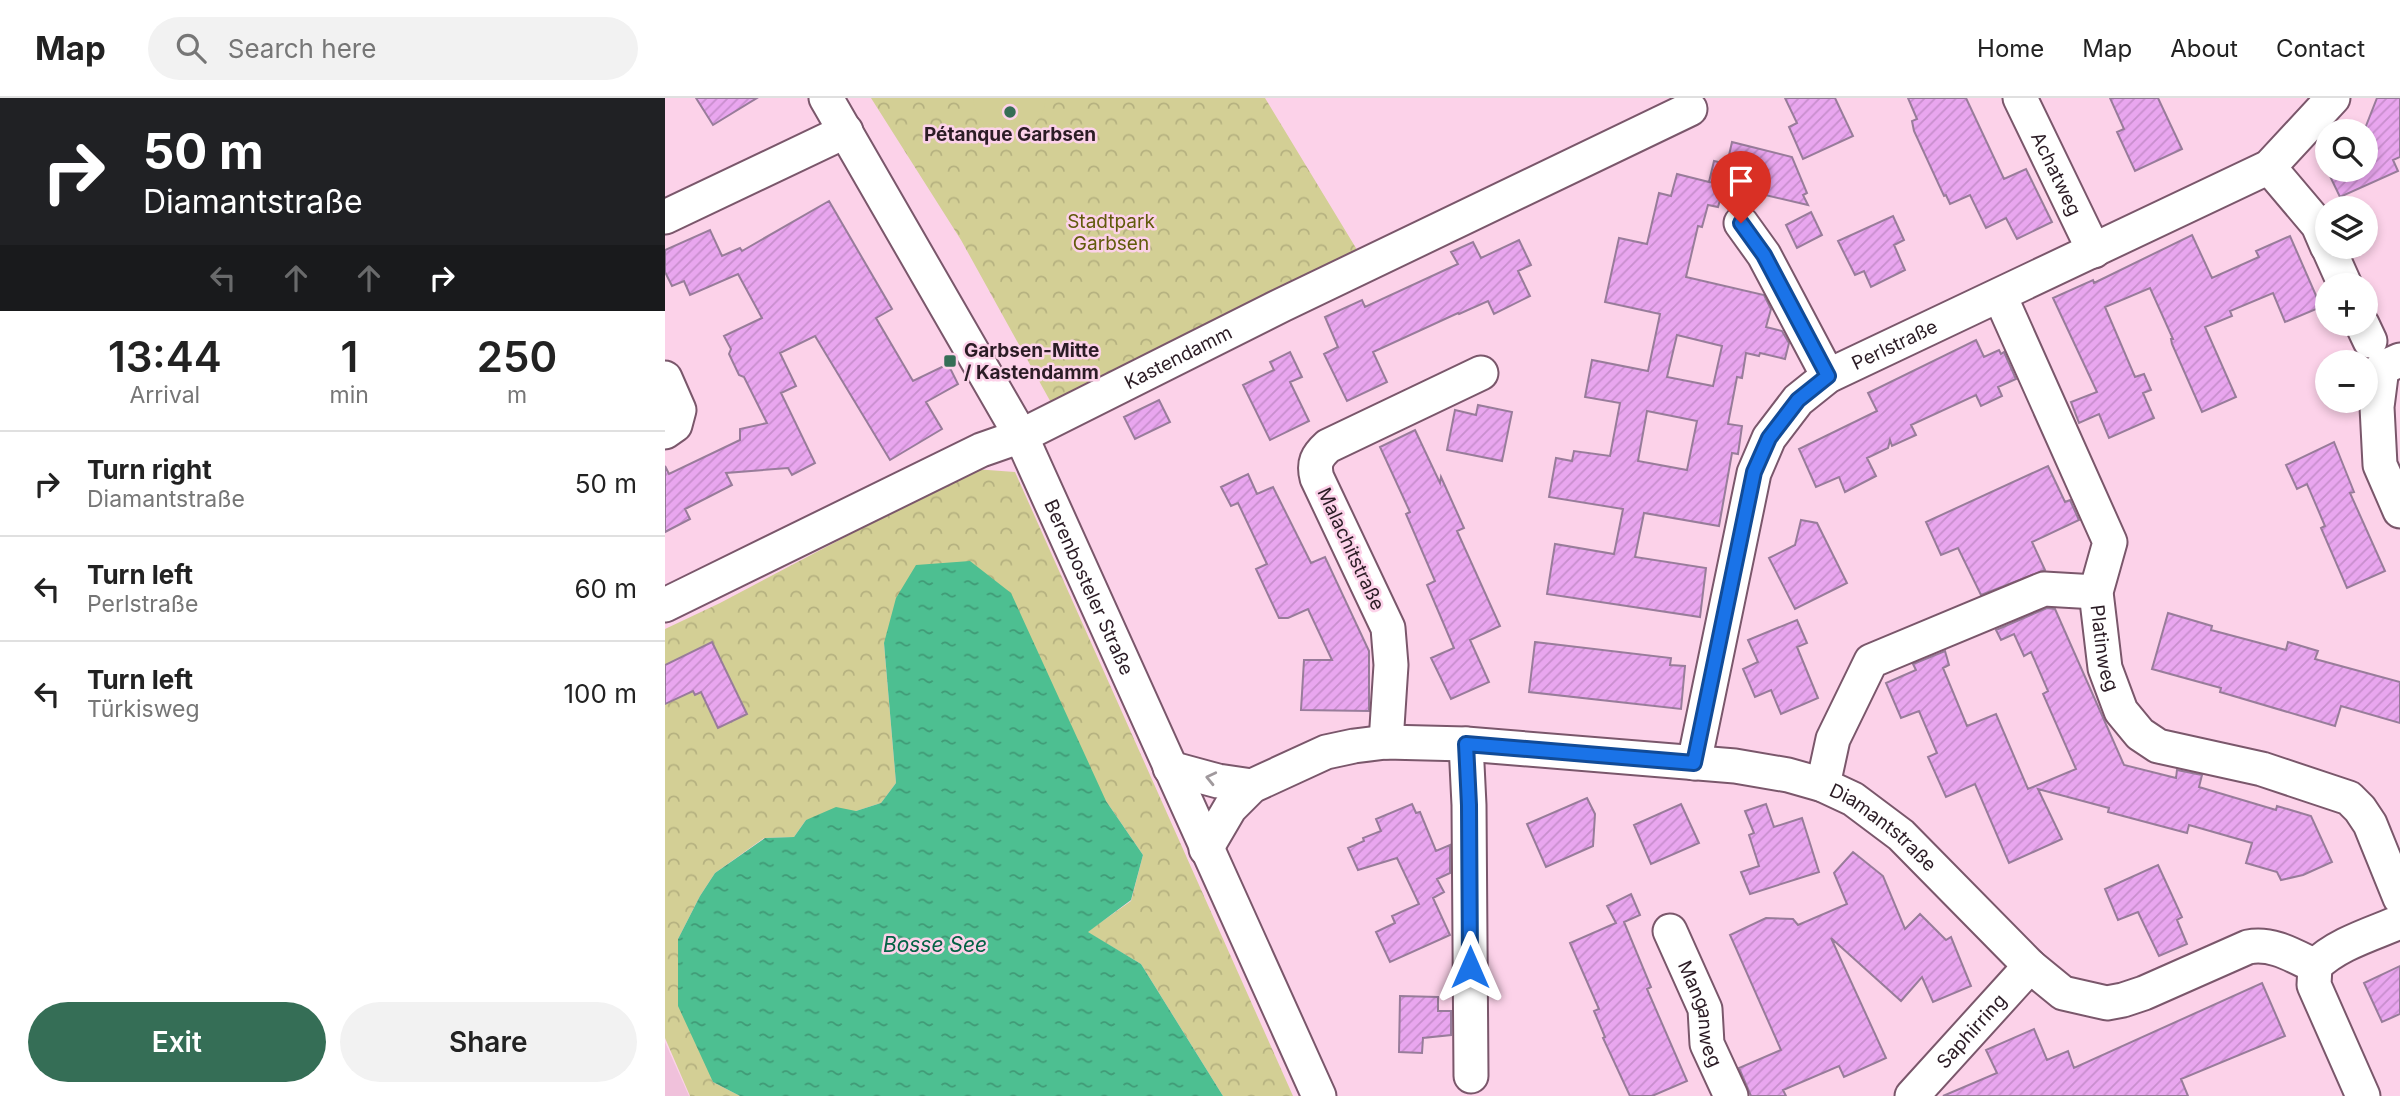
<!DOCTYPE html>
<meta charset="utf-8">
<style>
:root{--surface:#fff;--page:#f2f2f2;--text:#222;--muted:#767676;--line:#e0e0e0;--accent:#356e56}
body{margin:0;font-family:Inter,sans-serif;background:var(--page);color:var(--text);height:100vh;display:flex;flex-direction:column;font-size:26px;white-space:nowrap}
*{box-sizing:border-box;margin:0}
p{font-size:23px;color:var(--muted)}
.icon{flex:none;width:38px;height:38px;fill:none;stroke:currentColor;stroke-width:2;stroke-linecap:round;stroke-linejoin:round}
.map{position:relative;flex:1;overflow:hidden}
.side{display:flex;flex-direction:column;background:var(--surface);width:665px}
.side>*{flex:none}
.top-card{background:#202124;color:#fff;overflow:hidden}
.buttons{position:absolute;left:1650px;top:21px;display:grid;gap:14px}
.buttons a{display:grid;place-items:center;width:63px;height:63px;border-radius:50%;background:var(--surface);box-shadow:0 4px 10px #0003;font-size:35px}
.pin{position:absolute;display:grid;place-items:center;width:60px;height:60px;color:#fff;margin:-72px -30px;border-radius:50% 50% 50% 0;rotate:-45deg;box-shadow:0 0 7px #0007}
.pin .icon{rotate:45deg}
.me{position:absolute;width:77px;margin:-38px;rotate:0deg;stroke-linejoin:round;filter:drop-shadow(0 0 5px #0008)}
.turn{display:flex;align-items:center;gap:24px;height:147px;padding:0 28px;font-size:32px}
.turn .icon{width:91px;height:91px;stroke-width:2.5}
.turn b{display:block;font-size:49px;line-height:60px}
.lanes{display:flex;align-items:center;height:66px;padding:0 28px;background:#0003;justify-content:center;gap:35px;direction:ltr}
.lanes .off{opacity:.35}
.eta{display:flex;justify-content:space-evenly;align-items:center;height:119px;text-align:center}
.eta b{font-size:42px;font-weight:600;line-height:49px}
.primary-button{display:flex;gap:14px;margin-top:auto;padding:14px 28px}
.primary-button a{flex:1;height:80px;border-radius:42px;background:var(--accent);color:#fff;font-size:28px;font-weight:600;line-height:80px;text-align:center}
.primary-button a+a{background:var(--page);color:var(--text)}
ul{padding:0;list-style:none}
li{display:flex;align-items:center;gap:21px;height:105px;padding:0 28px;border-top:2px solid var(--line)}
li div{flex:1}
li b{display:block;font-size:26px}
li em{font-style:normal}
header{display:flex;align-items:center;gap:42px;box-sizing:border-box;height:98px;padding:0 35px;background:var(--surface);border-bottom:2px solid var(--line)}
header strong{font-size:33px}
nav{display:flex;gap:38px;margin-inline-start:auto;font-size:24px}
.search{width:490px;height:63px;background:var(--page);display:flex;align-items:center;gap:18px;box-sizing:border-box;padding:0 24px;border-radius:38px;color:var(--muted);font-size:26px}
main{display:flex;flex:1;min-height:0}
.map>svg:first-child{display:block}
.built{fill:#f0c1db}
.park{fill:url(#park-crowns)}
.pitch{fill:#d3cf95}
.water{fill:url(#water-ripples)}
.building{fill:url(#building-hatch);stroke:#987c9a;stroke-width:2;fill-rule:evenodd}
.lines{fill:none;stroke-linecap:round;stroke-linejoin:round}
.minor-casing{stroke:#7a576b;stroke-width:37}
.minor{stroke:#fff;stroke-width:33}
.oneway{stroke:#a0999d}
.route-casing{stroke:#114b97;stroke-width:18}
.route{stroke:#1a73e8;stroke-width:12}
.poi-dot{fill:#356e56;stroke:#fcd2e9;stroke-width:2.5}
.labels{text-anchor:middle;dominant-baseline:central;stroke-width:5;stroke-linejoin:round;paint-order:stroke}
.poi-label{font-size:19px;font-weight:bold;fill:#2b1c25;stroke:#fcd2e9}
.street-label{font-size:19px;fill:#2b1c25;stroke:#fcd2e9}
.park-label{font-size:19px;fill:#615a0b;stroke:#fcd2e9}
.water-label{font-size:21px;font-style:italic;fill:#036144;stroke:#fcd2e9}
</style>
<header>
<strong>Map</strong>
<div class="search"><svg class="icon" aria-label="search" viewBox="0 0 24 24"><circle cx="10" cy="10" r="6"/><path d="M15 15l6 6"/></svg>Search here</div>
<nav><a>Home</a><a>Map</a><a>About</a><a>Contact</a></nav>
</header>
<main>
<section class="side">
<div class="top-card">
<div class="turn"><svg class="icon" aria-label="right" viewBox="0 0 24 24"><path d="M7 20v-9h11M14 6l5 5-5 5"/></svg><div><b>50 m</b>Diamantstraße</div></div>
<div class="lanes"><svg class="icon off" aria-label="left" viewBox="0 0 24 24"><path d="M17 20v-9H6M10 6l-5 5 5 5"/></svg><svg class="icon off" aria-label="ahead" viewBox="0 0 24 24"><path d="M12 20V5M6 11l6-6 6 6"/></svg><svg class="icon off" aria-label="ahead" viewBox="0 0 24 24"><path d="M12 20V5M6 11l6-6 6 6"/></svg><svg class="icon" aria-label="right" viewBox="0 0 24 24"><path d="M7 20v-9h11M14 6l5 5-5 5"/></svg></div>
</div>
<div class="eta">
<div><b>13:44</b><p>Arrival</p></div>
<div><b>1</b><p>min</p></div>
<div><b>250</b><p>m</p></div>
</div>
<ul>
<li><svg class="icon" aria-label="right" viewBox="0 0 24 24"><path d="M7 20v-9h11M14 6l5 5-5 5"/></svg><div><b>Turn right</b><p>Diamantstraße</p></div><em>50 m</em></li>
<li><svg class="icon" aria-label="left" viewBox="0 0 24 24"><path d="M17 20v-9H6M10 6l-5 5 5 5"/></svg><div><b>Turn left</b><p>Perlstraße</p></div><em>60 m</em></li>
<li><svg class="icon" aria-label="left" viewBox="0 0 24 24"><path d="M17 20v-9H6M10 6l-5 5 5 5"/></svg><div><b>Turn left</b><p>Türkisweg</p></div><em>100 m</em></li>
</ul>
<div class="primary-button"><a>Exit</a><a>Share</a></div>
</section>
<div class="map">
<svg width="1735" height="998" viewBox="0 0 1735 998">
<defs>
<pattern id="park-crowns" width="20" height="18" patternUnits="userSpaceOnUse" patternTransform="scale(1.75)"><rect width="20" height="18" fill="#d3cf95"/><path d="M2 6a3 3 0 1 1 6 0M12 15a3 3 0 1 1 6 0" fill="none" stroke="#b5b180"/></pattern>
<pattern id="water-ripples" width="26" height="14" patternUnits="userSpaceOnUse" patternTransform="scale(1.75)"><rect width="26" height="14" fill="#4dbf91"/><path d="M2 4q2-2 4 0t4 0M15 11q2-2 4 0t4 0" fill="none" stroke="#409a76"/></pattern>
<pattern id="building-hatch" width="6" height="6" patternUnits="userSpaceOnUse" patternTransform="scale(1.75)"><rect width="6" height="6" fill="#e9a6ef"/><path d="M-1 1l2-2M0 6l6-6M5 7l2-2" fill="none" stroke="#c88ecd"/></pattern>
</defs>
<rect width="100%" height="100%" fill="#fcd2e9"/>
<path class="built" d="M0 944 24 998H0Z"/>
<path class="park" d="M206 0H600L697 160 389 310 296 142Z
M309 371 350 374 628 998H558L476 866 422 834 466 803 478 757 441 703 219 545 231 685 216 705 191 713 141 722 129 739 99 740 50 775 35 798 13 841 48 984 75 998H25L0 940V531L55 505Z"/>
<path class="pitch" d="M308 0H381C376 48 312 48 308 0Z"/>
<path class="water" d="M305 463 346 495 441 703 478 757 466 802 423 834 476 866 558 998H75L48 984 13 908V841L35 798 50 775 100 740 129 739 141 722 171 709 191 713 216 705 231 685 219 545 231 500 251 467Z"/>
<path class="building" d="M31 0H92L48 27Z
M1120 0H1170L1188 38 1138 61 1124 29 1132 25Z
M1243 0H1301L1339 81 1361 71 1387 124 1352 141 1341 120 1321 130 1305 97 1285 106 1281 97 1279 98 1249 33 1247 23 1252 21Z
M1445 0H1493L1517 51 1470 73 1452 34 1459 31Z
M1712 0H1735V59L1728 62 1733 73 1675 99 1662 72H1701V28Z
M1067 44 1127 59 1142 95 1138 97 1143 107 1045 84 1059 88 1053 109 1043 107 1037 129 1033 128 1021 179 1099 197 1106 211 1101 229 1117 233 1124 245 1120 261 1095 255 1094 258 1081 255 1077 280 1072 279 1063 326 1077 328 1073 356 1067 355 1054 428 979 415 970 459 1041 470 1035 519 882 496 890 446 949 456 958 411 884 399 891 360 907 363 909 353 945 358 955 305 920 299 927 262 983 273 995 216 940 204 954 140 982 146 994 95 1006 98 1012 76 1044 84 1049 63 1062 66ZM1012 237 1057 248 1048 288 1002 279ZM982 313 1032 323 1022 372 973 363Z
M164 103 227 211 211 220 248 283 283 266 293 286 261 304 277 331 225 362 150 238 115 255 131 288 116 295 150 365 127 377 123 370 61 375 67 387 20 411 25 421 0 434V368L4 376 75 342V331L102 325 79 279 74 277 64 256 66 251 59 238 97 220 73 176 25 197 19 183 7 188 0 174V152L45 132 57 158 75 150 77 153Z
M1146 114 1157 137 1132 150 1121 127Z
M1228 118 1239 142 1229 147 1240 172 1206 189 1199 173 1190 177 1173 143Z
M1527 137 1547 180 1594 159 1591 153 1625 138 1656 209 1620 224 1608 195 1565 213 1567 218 1540 229 1571 299 1537 314 1507 246 1506 241H1508L1485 190 1440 209 1470 279 1479 276 1486 292 1478 295 1489 320 1444 340 1434 316 1414 325 1406 304 1432 294 1388 200 1428 182 1429 185Z
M854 142 866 167 853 173 865 198 829 216 823 203 794 216 793 215 708 254 722 284 682 303 659 256 673 249 660 219 697 202 700 209 793 166 786 154 808 144 816 160Z
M1311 242 1319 259 1334 252 1336 256 1339 254 1351 281 1333 289 1337 298 1316 308 1311 297 1246 327 1251 337 1227 348 1225 342 1223 350 1202 360 1211 378 1180 394 1174 379 1151 389 1134 351 1212 313 1203 295Z
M625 254 637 279 625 284 644 323 605 342 578 287 609 272 605 264Z
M494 302 505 324 470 341 459 319Z
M813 307 847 314 837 363 782 352 790 312 811 317Z
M750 332 775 385 776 379 799 430 792 433 835 528 805 542 824 584 786 601 766 560 789 550 762 487 770 483 741 416 745 414 715 349Z
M1669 344 1689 394 1685 395 1720 473 1682 490 1656 430 1660 428 1642 386 1632 391 1621 367Z
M1383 368 1400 404 1405 402 1414 422 1367 444 1380 472 1316 497 1293 450 1276 457 1261 424Z
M583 376 592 396 608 389 646 465 660 459 704 553V613L636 612 639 562H667L643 511 623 520H614L591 471 602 466 573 405 566 408 556 389Z
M1136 422 1152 425 1182 485 1130 511 1104 460 1130 447Z
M1382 510 1390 511 1459 667 1511 680 1512 672 1537 677 1534 689 1611 712 1612 708 1646 718 1667 764 1638 777 1616 782 1612 774 1581 765 1587 745 1524 727 1522 735 1443 714 1444 710 1373 691 1397 741 1344 765 1310 686 1281 699 1263 659 1272 655 1254 613 1236 620 1221 585 1251 572 1248 566 1280 553 1284 567 1278 570 1302 628 1331 616 1363 691 1411 671 1378 596 1383 593 1366 554 1359 558 1349 536 1336 542 1331 532Z
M1503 515 1547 528 1546 532 1621 552 1623 544 1653 553 1650 561 1735 584V625L1676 608 1670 628 1555 594 1556 590 1487 571Z
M1132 522 1142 545 1132 549 1153 600 1116 616 1106 592 1090 599 1078 571 1093 564 1083 542Z
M47 544 82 616 53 630 36 594 30 597 28 593 0 606V567Z
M870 544 1006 560 1005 567 1020 568 1016 611 864 594Z
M922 700 930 716 928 748 881 769 862 726Z
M747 706 751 715 755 714 771 753 785 747V775L772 781 779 794 768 800 785 837 725 864 711 834 730 825 727 818 754 806 732 760 693 772 683 750 699 743 698 740 716 733 711 721Z
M1016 706 1034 745 986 766 969 727Z
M1101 706 1109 729 1137 720 1154 774 1085 796 1076 774 1094 768 1084 737 1089 735 1080 713Z
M1188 754 1218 778 1240 831 1255 816 1281 842 1286 839 1306 888 1268 904 1257 879 1236 903 1166 840 1221 960 1179 979 1174 968 1118 992 1121 998H1086L1074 970 1116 952 1065 837 1101 820 1128 821 1133 827 1182 806 1169 775Z
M1493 767 1517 819 1512 822 1522 846 1494 858 1473 814 1453 822 1440 791Z
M966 796 975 817 959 824 986 889 982 891 1022 983 987 998H965L938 940 940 939 929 913 934 911 905 845 951 825 942 808Z
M1735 868V916L1717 924 1699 885Z
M1597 885 1620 938 1516 981 1523 998H1278L1332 975 1321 952 1369 931 1382 962 1403 953 1409 970Z
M735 898 773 899V913H786V937L758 940 757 955 734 954Z"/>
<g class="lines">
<g class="minor-casing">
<g id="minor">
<path id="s1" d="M161 0 356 338 654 998"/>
<path id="s2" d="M1355 0 1429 153"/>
<path d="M1604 69 1653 127 1662 148"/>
<path d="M0 119 181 33"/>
<path d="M1076 125 1099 157 1163 278"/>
<path d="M1663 149 1680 187"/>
<path id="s3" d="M1335 198 1445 444 1431 494 1440 570 1456 613 1475 636 1493 648 1597 671 1684 700 1695 711 1705 726 1735 800"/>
<path d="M1697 226 1705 243"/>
<path d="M1735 262 1717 270 1712 309 1715 367 1735 413"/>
<path d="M0 280 14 312 10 327 0 334"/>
<path id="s4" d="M0 507 316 352 356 338 617 207 1025 11"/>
<path d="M721 644 726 567 723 530 652 380C648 365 652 358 663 348L816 275"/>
<path d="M801 646 804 707 806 978"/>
<path id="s5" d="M1029 665 1089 375 1104 340 1133 302 1163 278 1604 69 1668 0"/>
<path d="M505 670 553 683 587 688"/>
<path d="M1158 687 1168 641 1206 563 1379 491 1431 494"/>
<path id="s6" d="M541 751 565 710 587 688 661 654 689 648 721 644 801 646 1070 668 1123 677 1158 687 1188 701 1236 737 1365 868 1398 895 1442 905 1458 902 1479 895 1583 849C1607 844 1629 858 1650 868L1649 887 1698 998"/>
<path id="s7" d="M1005 833 1040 911 1042 946 1066 998"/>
<path d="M1650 868C1672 846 1707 836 1735 824"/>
<path id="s8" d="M1247 998 1365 868"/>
</g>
</g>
<use href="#minor" class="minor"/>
</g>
<defs><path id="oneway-chevron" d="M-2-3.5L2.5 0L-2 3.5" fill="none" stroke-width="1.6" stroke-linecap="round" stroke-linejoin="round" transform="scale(1.75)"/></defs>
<use class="oneway" href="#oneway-chevron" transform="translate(546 680) rotate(-167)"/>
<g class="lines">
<g class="route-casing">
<path id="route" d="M805 869 804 707 801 646 1029 665 1089 374 1104 340 1133 302 1163 278 1099 157 1076 125"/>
</g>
<use href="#route" class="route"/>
</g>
<g class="poi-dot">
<circle cx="345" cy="14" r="7"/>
<rect x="278" y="256" width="14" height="14" rx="3.5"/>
</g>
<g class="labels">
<g class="poi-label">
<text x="345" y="36">Pétanque Garbsen</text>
<text x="299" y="252" text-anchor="start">Garbsen-Mitte<tspan x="299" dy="22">/ Kastendamm</tspan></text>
</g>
<g class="street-label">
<text stroke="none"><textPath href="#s2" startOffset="84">Achatweg</textPath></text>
<text stroke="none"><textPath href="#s5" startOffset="494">Perlstraße</textPath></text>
<text stroke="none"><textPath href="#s4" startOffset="570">Kastendamm</textPath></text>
<text transform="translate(686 451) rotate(65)">Malachitstraße</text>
<text stroke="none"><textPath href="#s1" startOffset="556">Berenbosteler Straße</textPath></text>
<text stroke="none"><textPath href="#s3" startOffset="378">Platinweg</textPath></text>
<text stroke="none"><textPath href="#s6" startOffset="735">Diamantstraße</textPath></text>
<text stroke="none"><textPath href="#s7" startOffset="89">Manganweg</textPath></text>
<text stroke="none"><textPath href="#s8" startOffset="88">Saphirring</textPath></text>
</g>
<g class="park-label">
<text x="446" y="123">Stadtpark<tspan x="446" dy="22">Garbsen</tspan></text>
</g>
<g class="water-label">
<text x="270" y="846">Bosse See</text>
</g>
</g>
</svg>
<div class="buttons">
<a><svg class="icon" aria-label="search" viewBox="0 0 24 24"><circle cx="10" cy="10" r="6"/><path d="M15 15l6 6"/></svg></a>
<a><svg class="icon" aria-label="layers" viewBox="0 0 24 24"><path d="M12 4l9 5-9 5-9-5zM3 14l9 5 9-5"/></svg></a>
<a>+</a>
<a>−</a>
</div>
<div class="pin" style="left:1076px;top:125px;background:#d93025"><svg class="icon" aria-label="arrive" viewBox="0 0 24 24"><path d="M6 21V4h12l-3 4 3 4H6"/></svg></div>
<svg class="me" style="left:805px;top:869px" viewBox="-20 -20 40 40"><path d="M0-17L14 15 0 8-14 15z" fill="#1a73e8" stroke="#fff" stroke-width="4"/></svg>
</div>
</main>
